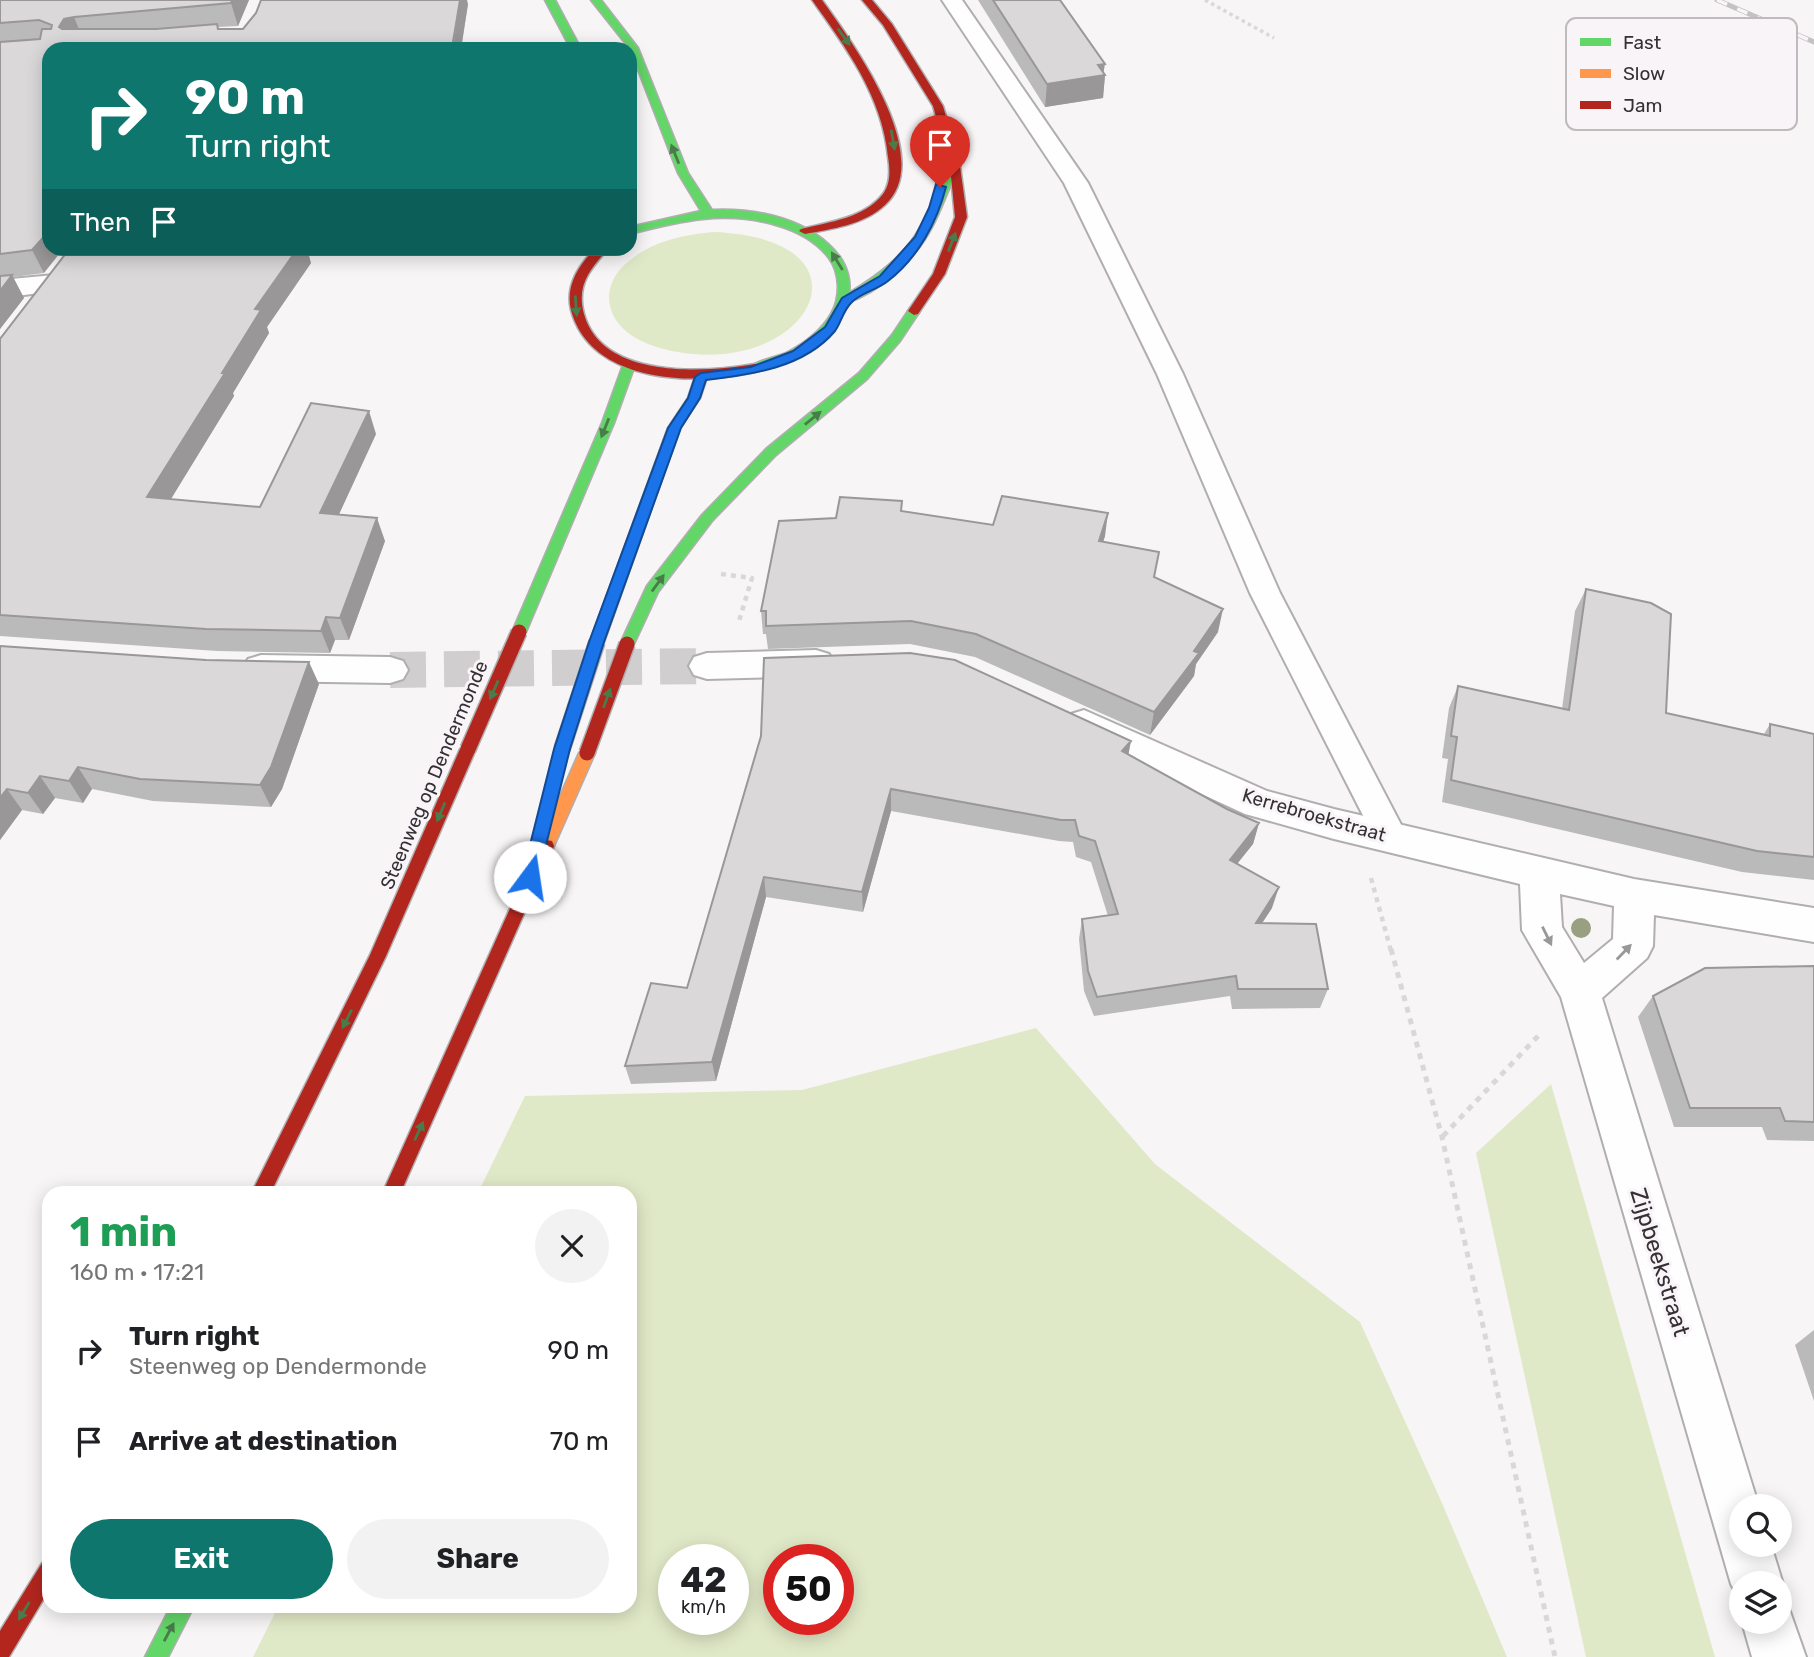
<!DOCTYPE html>
<meta charset="utf-8">
<style>
:root{--surface:#fff;--page:#f2f2f2;--text:#202124;--muted:#757577;--accent:#0f766e}
body{margin:0;font-family:Rubik,sans-serif;background:var(--page);color:var(--text);height:100vh;display:flex;flex-direction:column;font-size:26px;white-space:nowrap}
*{box-sizing:border-box;margin:0}
p{font-size:23px;color:var(--muted)}
.icon{flex:none;width:38px;height:38px;fill:none;stroke:currentColor;stroke-width:2;stroke-linecap:round;stroke-linejoin:round}
.map{position:relative;flex:1;overflow:hidden}
.panel{position:absolute;left:42px;top:1186px;width:595px;height:427px;display:flex;flex-direction:column;background:var(--surface);border-radius:21px;box-shadow:0 4px 18px #0003}
.panel>*{flex:none}
.banner{position:absolute;left:42px;top:42px;width:595px;height:214px;border-radius:21px;box-shadow:0 4px 18px #0003;background:#0f766e;color:#fff;overflow:hidden}
.tools{position:absolute;left:1729px;top:1494px;display:grid;gap:14px}
.tools a{display:grid;place-items:center;width:63px;height:63px;border-radius:50%;background:var(--surface);box-shadow:0 4px 18px #0003;font-size:35px}
.speed{position:absolute;left:658px;top:1544px;display:flex;gap:14px;font-size:35px;font-weight:700;text-align:center}
.speed>*{display:grid;place-content:center;width:91px;height:91px;border-radius:50%;background:var(--surface);box-shadow:0 4px 18px #0003;line-height:1}
.speed small{font-size:18px;font-weight:400}
.speed .limit{border:10px solid #d22;background:#fff;color:#111}
.pin{position:absolute;display:grid;place-items:center;width:60px;height:60px;color:#fff;margin:-72px -30px;border-radius:50% 50% 50% 0;rotate:-45deg;box-shadow:0 0 7px #0007}
.pin .icon{rotate:45deg}
.me{position:absolute;width:77px;margin:-38px;rotate:14deg;stroke-linejoin:round;filter:drop-shadow(0 0 5px #0008)}
.turn{display:flex;align-items:center;gap:24px;height:147px;padding:0 28px;font-size:32px}
.turn .icon{width:91px;height:91px;stroke-width:2.5}
.turn b{display:block;font-size:49px;line-height:60px}
.then{display:flex;align-items:center;height:66px;padding:0 28px;background:#0003;gap:14px;font-size:26px}
.round{display:grid;place-items:center;flex:none;width:74px;height:74px;border-radius:37px;background:var(--page)}
.overview{display:flex;align-items:center;justify-content:space-between;height:119px;padding:0 28px}
h1{font-size:42px;font-weight:700;line-height:52px;color:#1e9e55}
.button{display:flex;gap:14px;margin-top:auto;padding:14px 28px}
.button a{flex:1;height:80px;border-radius:42px;background:var(--accent);color:#fff;font-size:28px;font-weight:700;line-height:80px;text-align:center}
.button a+a{background:var(--page);color:var(--text)}
ul{padding:0;list-style:none}
li{display:flex;align-items:center;gap:21px;height:91px;padding:0 28px}
li div{flex:1}
li b{display:block;font-size:26px}
li em{font-style:normal}
.map>svg:first-child{display:block}
.green{fill:#e0e9c7;fill-rule:evenodd}
.lines{fill:none;stroke-linecap:round;stroke-linejoin:round}
.street-tunnel{stroke:#d1ced0;stroke-width:36;stroke-dasharray:36 18;stroke-linecap:butt}
.lane-casing{stroke:#b0aeb0;stroke-width:4}
.street-casing{stroke:#b0aeb0;stroke-width:4}
.fast-casing{stroke:#b0aeb0;stroke-width:3}
.slow-casing{stroke:#b0aeb0;stroke-width:3}
.jam-casing{stroke:#b0aeb0;stroke-width:3}
.path-far2{stroke:#d9d8d9;stroke-width:3.5;stroke-dasharray:3.5 3.5;stroke-linecap:butt}
.path-far1{stroke:#d9d8d9;stroke-width:4.5;stroke-dasharray:5 5;stroke-linecap:butt}
.path{stroke:#d9d8d9;stroke-width:5;stroke-dasharray:6 6;stroke-linecap:butt}
.lane{fill:#fefefe;fill-rule:evenodd}
.street{fill:#fefefe;fill-rule:evenodd}
.fast{fill:#63d668;fill-rule:evenodd}
.slow{fill:#ff974d;fill-rule:evenodd}
.jam{fill:#b3261e;fill-rule:evenodd}
.rail-casing{stroke:#c4c3c4;stroke-width:5}
.rail{stroke:#f9f4f8;stroke-width:3.5;stroke-dasharray:11;stroke-linecap:butt}
.fast-bridge-casing{stroke:#b0aeb0;stroke-width:18;stroke-linecap:butt}
.jam-bridge-casing{stroke:#b0aeb0;stroke-width:18;stroke-linecap:butt}
.fast-bridge{stroke:#63d668;stroke-width:15}
.jam-bridge{stroke:#b3261e;stroke-width:15}
.tree{fill:#999f81}
.wall{fill:#bbbabb}
.shaded-wall{fill:#999798}
.building{fill:#dad8d9;stroke:#999798;stroke-width:2}
.oneway{fill:#497b4b}
.oneway2{fill:#989898}
.route{fill:#1a73e8;stroke:#114b97;stroke-width:2}
.labels{text-anchor:middle;dominant-baseline:central;stroke-width:6;stroke-linejoin:round;paint-order:stroke}
.street-label{font-size:19px;fill:#333133;stroke:#f9f4f8}
.near-street-label{font-size:23px;fill:#333133;stroke:#f9f4f8}
.key{fill:#f9f4f8;stroke:#bebabd;stroke-width:2}
.key-label{font-size:19px;fill:#333133}
</style>
<div class="map">
<svg width="1814" height="1657" viewBox="0 0 1814 1657">
<rect width="100%" height="100%" fill="#f8f5f7"/>
<path class="green" d="M713 232C874 238 818 365 693 354 660 351 610 338 609 297 609 283 618 269 629 261 653 241 683 235 713 232Z
M1036 1028 1155 1164 1360 1322 1442 1503 1507 1657H253L278 1607 630 1606V1194L478 1193 525 1096 802 1090ZM674 1559H733V1619H674ZM779 1559H838V1619H779Z
M1551 1084 1715 1657H1586L1476 1153Z"/>
<g class="lines">
<path class="street-tunnel" d="M390 670 707 666"/>
<g class="lane-casing">
<path id="lane" d="M942 0H962L1088 183 1183 374 1280 593 1408 838 1403 847 1391 851 1379 847 1250 593 1157 374 1064 183Z"/>
</g>
<g class="street-casing">
<path id="street" d="M54 275 64 278 68 284 64 290 0 298V280Z
M816 650 829 654 834 663 829 672 816 676 707 679 694 675 689 666 694 657 707 653Z
M261 655 390 657 403 661 408 670 403 679 390 683 261 681 248 677 243 668 248 659Z
M1084 710 1267 791 1334 809 1634 879 1814 908V942L1654 915 1653 946 1647 958 1602 998 1759 1507H1741V1545H1771L1783 1584 1780 1592V1584H1741V1603L1731 1584 1561 997 1522 930 1520 884 1334 839 1245 814 1071 734 1066 724 1071 714ZM1560 894 1614 906 1613 939 1584 963 1562 927Z
M1780 1601 1787 1603 1806 1657H1752L1742 1622H1780Z"/>
</g>
<g class="fast-casing">
<path id="fast" d="M545 0H555L581 49H571Z
M591 0H601L638 48 688 173 712 210C758 208 811 219 840 257 847 267 851 281 849 293 877 276 905 256 921 226 932 206 938 185 950 166L955 163 960 166C949 185 943 206 933 225 917 257 881 292 846 303 836 343 790 362 755 372L749 368C759 359 775 358 788 352 804 344 822 330 831 314 841 297 840 273 829 258 816 241 797 231 776 225 725 210 680 221 630 234V227L701 211 678 173 630 49Z
M914 307 920 311 900 341 867 379 776 455 712 521 658 592 632 648H622L620 644 647 586 702 515 766 449 859 373 892 335 910 308Z
M629 361 635 365 614 423 526 632 519 637 514 636 512 632 602 423 623 365Z
M171 1606H194L168 1657H145Z"/>
</g>
<g class="slow-casing">
<path id="slow" d="M701 373 707 377 700 398 680 428 604 642 602 646H592L590 642 668 428 688 398 695 377Z
M587 747 595 753 554 846 552 851H540L538 846 579 753Z"/>
</g>
<g class="jam-casing">
<path id="jam" d="M812 0H822C852 42 937 157 885 205 864 225 831 229 805 234L799 231 801 229C829 222 865 218 883 194 891 183 890 169 888 157 882 96 847 49 812 0Z
M862 0H872L892 24 943 106 960 166 967 217 945 274 918 314 914 315 908 311 933 274 955 217 950 166 933 106 883 25Z
M596 248H609C590 269 576 285 584 314 602 379 703 373 755 364L759 365V371C698 386 591 385 571 310 565 286 579 264 596 248Z
M468 743 476 749 386 956 270 1194H251L370 955 460 749Z
M546 840 552 841 554 846 400 1194H382L538 846 540 841Z
M49 1559V1590L9 1657H0V1631L42 1563Z"/>
</g>
<path class="path-far2" d="M1205 0 1274 38"/>
<path class="path-far1" d="M721 574 752 578 739 621
M1371 878 1391 951"/>
<path class="path" d="M1391 949 1442 1137 1555 1657
M1443 1136 1540 1034"/>
<use href="#lane" class="lane"/>
<use href="#street" class="street"/>
<use href="#fast" class="fast"/>
<use href="#slow" class="slow"/>
<use href="#jam" class="jam"/>
<g class="rail-casing">
<path id="rail" d="M1717 0 1814 42"/>
</g>
<use href="#rail" class="rail"/>
<g class="fast-bridge-casing">
<path id="fast-bridge" d="M562 749 597 642"/>
</g>
<g class="jam-bridge-casing">
<path id="jam-bridge" d="M468 749 519 632
M587 753 627 644"/>
</g>
<use href="#fast-bridge" class="fast-bridge"/>
<use href="#jam-bridge" class="jam-bridge"/>
</g>
<circle class="tree" cx="1581" cy="928" r="10"/>
<path class="wall" d="M0 0H249L238 26 218 27 219 29H243L468 4 461 49H49L44 273 13 277 24 298 0 329Z
M978 0H1060L1105 75 1103 98 1045 107Z
M311 263 267 327 269 333 233 393 234 396 171 499 260 507 376 434 339 514 385 541 349 640H335L330 653 217 651 0 636V339Z
M902 501V511L993 525 1105 536 1103 542 1155 578 1218 632 1196 664 1194 676 1150 735 975 657 910 644 768 649 766 634H763L761 611 836 518Z
M1586 589 1666 713 1764 734 1770 724 1814 734V880L1742 872 1442 802 1448 759 1442 758 1449 708 1458 686 1562 709 1575 611Z
M0 646 319 684 282 789 271 807 153 801 92 789 83 803 55 798 43 814 22 810 0 840Z
M761 736 1129 754 1227 809 1259 823 1253 844 1237 864 1272 908 1262 923 1328 989 1320 1008 1232 1009 1230 996 1094 1016 1084 991 1079 939 1082 919 1108 916 1091 862 1076 857 1073 842 1059 841 891 811 863 912 766 897 716 1081 631 1084 625 1066 687 988Z
M1814 966V1141L1767 1140 1762 1127H1674L1638 1017 1653 996Z
M1814 1330V1401L1795 1345Z"/>
<path class="shaded-wall" d="M232 0H249L238 26 231 3Z
M460 0H467L468 4 461 49H453Z
M74 17 83 39 73 41 59 27 64 19Z
M1105 64 1103 75H1105L1103 98 1045 107 1047 84 1098 65Z
M49 231V248H64L44 273 32 250Z
M298 248H307L311 263 267 327 269 333 233 393 234 396 158 520 147 497 222 373 255 309Z
M12 275 24 298 0 329V291Z
M369 411 376 434 329 536 320 513Z
M1108 513 1105 536 1096 564 1099 541Z
M377 518 385 541 349 640 340 618Z
M1223 609 1218 632 1196 664 1194 676 1150 735 1154 712Z
M326 617 335 640 330 653 321 631Z
M309 662 319 684 282 789 271 807 260 785Z
M1131 741 1127 762 1122 751Z
M78 767 92 789 83 803 69 781Z
M40 776 55 798 43 814 28 793Z
M7 789 22 810 0 840V798Z
M891 789V811L863 912 862 892Z
M1259 823 1253 844 1224 880 1230 860Z
M764 877 766 897 716 1081 712 1062Z
M1279 887 1272 908 1249 943 1256 923Z"/>
<path class="building" d="M0 0H232L231 3 74 17 64 19 59 27 62 29H156L217 24 218 29H243L256 13 261 0H460L452 48 433 49H49V231L32 250 0 254V42L40 39 42 29H51L52 25 39 20 0 23Z
M993 0H1060L1105 64 1098 65 1105 75 1047 84Z
M70 248H298L255 309 261 310 222 373H225L147 497 260 507 311 403 369 411 320 513 377 518 340 618 326 617 321 631 206 629 0 615V339Z
M12 275 0 291V276Z
M1002 496 1108 513 1099 541 1159 552 1154 577 1223 609 1194 651 1199 653 1154 712 976 634 911 621 766 626V611H761L779 521 836 518 840 497 902 501 901 511 993 525Z
M1586 589 1651 603 1671 614 1666 713 1770 736V724L1814 734V857L1757 851 1451 780 1457 737 1451 736 1458 686 1569 710Z
M0 646 206 660 309 662 271 767 260 785 140 779 78 767 69 781 40 776 28 793 7 789 0 798Z
M910 653 955 660 1131 741 1122 751 1227 809 1259 823 1230 860 1279 887 1256 923 1316 924 1328 989H1238L1236 976 1097 997 1088 971 1082 919 1118 914 1095 841 1079 836 1075 820H1061L891 789 862 892 764 877 712 1062 625 1066 651 983 687 988 761 736 764 658Z
M1814 966V1122L1785 1121 1780 1108H1690L1653 996 1705 968Z"/>
<defs><path id="oneway-solid" d="M-6-.8H1V-3.2L6.5 0L1 3.2V.8H-6Z" transform="scale(1.75)"/></defs>
<g class="oneway">
<use href="#oneway-solid" transform="translate(844 37) rotate(54)"/>
<use href="#oneway-solid" transform="translate(893 140) rotate(80)"/>
<use href="#oneway-solid" transform="translate(675 154) rotate(-112)"/>
<use href="#oneway-solid" transform="translate(952 242) rotate(-69)"/>
<use href="#oneway-solid" transform="translate(837 261) rotate(-122)"/>
<use href="#oneway-solid" transform="translate(576 306) rotate(86)"/>
<use href="#oneway-solid" transform="translate(813 418) rotate(-39)"/>
<use href="#oneway-solid" transform="translate(605 428) rotate(112)"/>
<use href="#oneway-solid" transform="translate(658 583) rotate(-54)"/>
<use href="#oneway-solid" transform="translate(494 690) rotate(114)"/>
<use href="#oneway-solid" transform="translate(607 698) rotate(-70)"/>
<use href="#oneway-solid" transform="translate(441 812) rotate(113)"/>
<use href="#oneway-solid" transform="translate(347 1019) rotate(117)"/>
<use href="#oneway-solid" transform="translate(419 1131) rotate(-65)"/>
<use href="#oneway-solid" transform="translate(24 1611) rotate(121)"/>
<use href="#oneway-solid" transform="translate(169 1632) rotate(-62)"/>
</g>
<g class="oneway2">
<use href="#oneway-solid" transform="translate(1547 936) rotate(64)"/>
<use href="#oneway-solid" transform="translate(1624 952) rotate(-46)"/>
</g>
<path class="route" d="M936 184 946 187C937 222 918 258 888 281 877 290 860 293 851 303 843 311 841 323 835 331 804 368 750 375 706 380L700 398 681 428 604 642 570 749 538 877 536 881H524L522 877 554 749 589 642 668 428 688 398 695 377 701 373 751 367 793 351 825 327 842 298 880 276 915 237 929 208Z"/>
<g class="labels">
<g class="street-label">
<text transform="translate(434 775) rotate(-67)">Steenweg op Dendermonde</text>
<text transform="translate(1314 815) rotate(16)">Kerrebroekstraat</text>
</g>
<g class="near-street-label">
<text transform="translate(1660 1262) rotate(73)">Zijpbeekstraat</text>
</g>
</g>
<rect x="1566" y="18" width="231" height="112" rx="10" class="key"/>
<rect x="1580" y="38" width="31" height="8" fill="#63d668"/>
<rect x="1580" y="69" width="31" height="9" fill="#ff974d"/>
<rect x="1580" y="101" width="31" height="8" fill="#b3261e"/>
<g class="key-label">
<text x="1623" y="49">Fast</text>
<text x="1623" y="80">Slow</text>
<text x="1623" y="112">Jam</text>
</g>
</svg>
<div class="tools">
<a><svg class="icon" aria-label="search" viewBox="0 0 24 24"><circle cx="10" cy="10" r="6"/><path d="M15 15l6 6"/></svg></a>
<a><svg class="icon" aria-label="layers" viewBox="0 0 24 24"><path d="M12 4l9 5-9 5-9-5zM3 14l9 5 9-5"/></svg></a>
</div>
<div class="speed"><div>42<small>km/h</small></div><div class="limit">50</div></div>
<div class="pin" style="left:940px;top:187px;background:#d93025"><svg class="icon" aria-label="arrive" viewBox="0 0 24 24"><path d="M6 21V4h12l-3 4 3 4H6"/></svg></div>
<svg class="me" style="left:530px;top:877px" viewBox="-20 -20 40 40"><circle r="19" fill="#fff"/><path d="M0-13L10 11 0 6-10 11z" fill="#1a73e8"/></svg>
<div class="banner">
<div class="turn"><svg class="icon" aria-label="right" viewBox="0 0 24 24"><path d="M7 20v-9h11M14 6l5 5-5 5"/></svg><div><b>90 m</b>Turn right</div></div>
<div class="then">Then<svg class="icon" aria-label="arrive" viewBox="0 0 24 24"><path d="M6 21V4h12l-3 4 3 4H6"/></svg></div>
</div>
<section class="panel">
<div class="overview"><div><h1>1 min</h1><p>160 m · 17:21</p></div><a class="round"><svg class="icon" aria-label="close" viewBox="0 0 24 24"><path d="M6 6l12 12M18 6L6 18"/></svg></a></div>
<ul>
<li><svg class="icon" aria-label="right" viewBox="0 0 24 24"><path d="M7 20v-9h11M14 6l5 5-5 5"/></svg><div><b>Turn right</b><p>Steenweg op Dendermonde</p></div><em>90 m</em></li>
<li><svg class="icon" aria-label="arrive" viewBox="0 0 24 24"><path d="M6 21V4h12l-3 4 3 4H6"/></svg><div><b>Arrive at destination</b></div><em>70 m</em></li>
</ul>
<div class="button"><a>Exit</a><a>Share</a></div>
</section>
</div>
